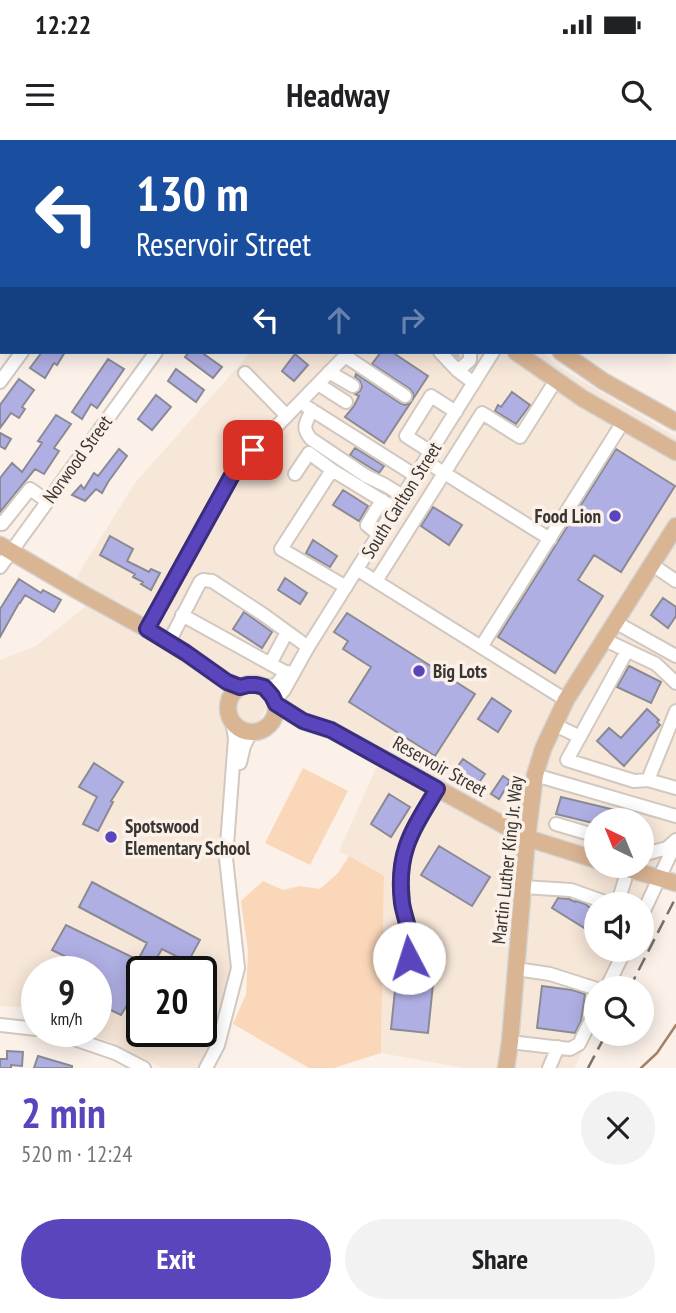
<!DOCTYPE html>
<meta charset="utf-8">
<style>
:root{--surface:#fff;--page:#f2f2f2;--text:#202124;--muted:#757577;--accent:#5a45bd}
body{margin:0;font-family:"PT Sans Narrow",sans-serif;background:var(--page);color:var(--text);height:100vh;display:flex;flex-direction:column;font-size:26px;white-space:nowrap}
*{box-sizing:border-box;margin:0}
p{font-size:23px;color:var(--muted)}
.icon{flex:none;width:38px;height:38px;fill:none;stroke:currentColor;stroke-width:2;stroke-linecap:round;stroke-linejoin:round}
.map{position:relative;height:928px;overflow:hidden}
.details{display:flex;flex-direction:column;background:var(--surface);flex:1}
.details>*{flex:none}
.guide{position:absolute;left:0px;top:0px;width:677px;height:214px;box-shadow:0 4px 18px #0003;background:#1a4fa0;color:#fff;overflow:hidden}
.needle{width:46px;rotate:317deg}
.fabs{position:absolute;left:584px;top:668px;display:grid;gap:14px}
.fabs a{display:grid;place-items:center;width:70px;height:70px;border-radius:50%;background:var(--surface);box-shadow:0 4px 18px #0003;font-size:35px}
.speed{position:absolute;left:21px;top:816px;display:flex;gap:14px;font-size:35px;font-weight:700;text-align:center}
.speed>*{display:grid;place-content:center;width:91px;height:91px;border-radius:50%;background:var(--surface);box-shadow:0 4px 18px #0003;line-height:1}
.speed small{font-size:18px;font-weight:400}
.speed .limit{border:4px solid #111;border-radius:10px;background:#fff;color:#111}
.pin{position:absolute;display:grid;place-items:center;width:60px;height:60px;color:#fff;margin:-30px;border-radius:14px;box-shadow:0 4px 10px #0006}
.me{position:absolute;width:77px;margin:-38px;rotate:355deg;stroke-linejoin:round;filter:drop-shadow(0 0 5px #0008)}
.turn{display:flex;align-items:center;gap:24px;height:147px;padding:0 21px;font-size:32px}
.turn .icon{width:91px;height:91px;stroke-width:2.5}
.turn b{display:block;font-size:49px;line-height:60px}
.lanes{display:flex;align-items:center;height:66px;padding:0 21px;background:#0003;justify-content:center;gap:35px;direction:ltr}
.lanes .off{opacity:.35}
.round{display:grid;place-items:center;flex:none;width:74px;height:74px;border-radius:37px;background:var(--page)}
.summary{display:flex;align-items:center;justify-content:space-between;height:119px;padding:0 21px}
h1{font-size:42px;font-weight:600;line-height:52px;color:var(--accent)}
.primary-button{display:flex;gap:14px;margin-top:auto;padding:14px 21px}
.primary-button a{flex:1;height:80px;border-radius:42px;background:var(--accent);color:#fff;font-size:28px;font-weight:600;line-height:80px;text-align:center}
.primary-button a+a{background:var(--page);color:var(--text)}
.status{display:flex;justify-content:space-between;align-items:center;height:49px;padding:0 35px;background:var(--surface);direction:ltr}
.status svg{height:19px;fill:currentColor}
header{display:flex;justify-content:space-between;align-items:center;height:91px;padding:0 21px;background:var(--surface);font-size:32px;font-weight:600}
.map>svg:first-child{display:block}
.built{fill:#f7e7d9;fill-rule:evenodd}
.green{fill:#fbd7b9}
.lines{fill:none;stroke-linecap:round;stroke-linejoin:round}
.stream{stroke:#a38165;stroke-width:2.5}
.building{fill:#b0afe4;stroke:#898a94;stroke-width:2}
.minor-tunnel{stroke:#d4cbc4;stroke-width:12;stroke-dasharray:12 6;stroke-linecap:butt}
.minor-casing{stroke:#d1c8c0;stroke-width:16}
.major-casing{stroke:#d3d3d2;stroke-width:19}
.minor{stroke:#fff;stroke-width:12}
.major{stroke:#dab594;stroke-width:16}
.rail{stroke:#77716d;stroke-width:2.5;stroke-dasharray:14 7;stroke-linecap:butt}
.route-casing{stroke:#3a2d7b;stroke-width:18}
.route{stroke:#5a45bd;stroke-width:12}
.poi-dot{fill:#5a45bd;stroke:#fbf1e9;stroke-width:2.5}
.labels{text-anchor:middle;dominant-baseline:central;stroke-width:7;stroke-linejoin:round;paint-order:stroke}
.street-label{font-size:19px;fill:#393532;stroke:#fbf1e9}
.poi-label{font-size:19px;font-weight:bold;fill:#393532;stroke:#fbf1e9;text-anchor:start}
</style>
<div class="status"><b>12:22</b><svg viewBox="0 0 49 12"><path d="M0 12V9h3v3zM5 12V6h3v6zM10 12V3h3v9zM15 12V0h3v12zM26 1h20v11H26zM47 4h2v5h-2z"/></svg></div>
<header><svg class="icon" aria-label="menu" viewBox="0 0 24 24"><path d="M4 6h16M4 12h16M4 18h16"/></svg>Headway<svg class="icon" aria-label="search" viewBox="0 0 24 24"><circle cx="10" cy="10" r="6"/><path d="M15 15l6 6"/></svg></header>
<div class="map">
<svg width="676" height="928" viewBox="0 0 676 928">
<rect width="100%" height="100%" fill="#fbf1e9"/>
<path class="built" d="M251 212H542L556 225 676 297V719L642 789V765H597V810H632L614 849H597V884L574 928H464L381 913 384 737 339 711 377 626 269 562 235 630 223 674 220 719 232 827 210 908 198 928H163L86 891H96V831H37V868L0 866V520L36 506 85 467 77 436 135 343ZM597 681H642V726H597ZM142 831H201V891H142Z"/>
<path class="green" d="M303 628 348 651 310 725 265 703Z
M349 716 384 736 381 913 334 928H309L233 884 246 854 248 811 241 761 263 741 283 750 300 746 320 749 338 733Z"/>
<g class="lines">
<path class="stream" d="M641 928 657 913 676 885"/>
</g>
<path class="building" d="M42 212H65L57 225 54 223 45 238 30 228Z
M189 212H201L222 227 213 238 185 217Z
M381 212H392L428 236 413 259V253L410 249 372 224Z
M295 214 308 225 294 241 282 231Z
M108 219 124 229 97 268 91 264 82 279 72 272Z
M176 229 204 250 196 262 168 241Z
M356 234 400 263 405 265 411 262 384 303 345 277 354 266 359 256 355 254 360 251 362 247 360 241 355 237Z
M19 239 34 250 22 267 25 269 19 278 11 273 0 288V265Z
M512 252 530 265 516 284 495 271 498 265 501 267Z
M156 255 171 267 152 290 138 279Z
M56 275 71 284 54 308 59 311 44 334 35 329 0 372V338L12 323 22 332 42 303 38 301Z
M0 293 11 299 5 309 0 306Z
M355 308 384 326 379 333 350 315Z
M119 309 127 316 108 342 102 353 96 349 85 361 72 355 81 345 84 349 94 333 98 336Z
M616 309 675 346 621 432 594 415 578 440 603 456 555 533 498 497Z
M343 350 368 366 359 381 333 365Z
M433 367 462 385 449 405 421 386Z
M110 396 133 409 127 421 149 432 151 429 160 433 151 450 141 444 143 442 133 437 135 434 100 415Z
M313 400 337 416 330 427 306 413Z
M285 438 307 453 300 464 278 450Z
M19 439 41 453 43 450 61 460 54 472 25 455 20 463H19L0 497V469Z
M663 458 676 467V476L668 488 651 475Z
M244 472 272 492 262 508 233 489Z
M347 473 475 554 435 616 349 562 371 527 343 509 348 501 334 492Z
M629 526 661 542 651 563 617 547Z
M492 558 511 571 498 592 478 579Z
M647 569 659 580 657 582 660 585 624 626 597 601 609 588 621 598Z
M463 619 485 634 475 648 453 633Z
M94 623 123 642 111 661 113 662 98 691 83 684 97 657 79 647Z
M503 636 510 641 499 659 491 654Z
M389 654 410 667 391 697 371 684Z
M561 657 615 670 612 681H597V684L556 674Z
M439 706 490 737 472 766 421 735Z
M92 742 200 800 188 822 162 809 149 831H142V849L138 847 121 875 96 863V841L101 834 52 810 66 785 138 820 147 803 79 767Z
M558 758 569 759 575 762 576 761 585 764 596 772 586 789 552 768Z
M415 837H420V843L433 844 428 893 391 889 396 841 410 842Z
M542 846 572 850 585 854 581 881 575 893 537 888Z
M7 911 23 912 22 926 11 925V928H0V919H7Z
M38 916 72 926V928H34Z"/>
<g class="lines">
<path class="minor-tunnel" d="M453 215 457 212"/>
<g class="minor-casing">
<path id="minor" d="M249 0 252 2
M175 2 176 0
M230 2 231 0
M584 2 585 0
M676 150V151
M440 212 458 231 474 243
M345 216 405 256
M458 231 470 220V212
M329 232 353 246
M245 233 287 276
M0 242 22 212
M318 244 346 262
M307 267 416 336
M312 270C306 283 301 287 311 299L366 336 385 345 403 356
M431 312 406 296 431 256 456 272
M425 321 550 399
M332 330 396 369
M295 334 309 313 332 330 281 409 346 447
M0 382 2 384 30 349 47 361
M379 395 367 385 382 360
M651 424 676 441
M0 427 156 212
M358 430 566 560
M376 441 482 273 520 297 556 240
M182 475 287 533
M615 482 676 516
M147 489 236 328 349 212
M603 499 656 524 676 543
M169 502 200 442 203 440 212 441 264 475 308 507
M481 507 623 282
M627 511 567 620 634 641 648 640 676 648
M270 524 287 492
M264 547 276 545 287 532
M275 561 284 550 308 507 493 212
M553 584 580 597
M240 623 244 606 251 592
M535 635 676 676
M648 640 676 571
M556 684 597 696
M642 715 667 708 676 700
M523 747 571 750 613 765
M614 765 619 759 629 726
M642 775 676 702
M516 829 550 834 597 849
M407 834 410 799 403 764 401 728 403 715 411 695 437 649
M606 849 625 810
M0 885 37 889
M51 891 115 913 144 928
M510 902 570 909 579 904 597 868
M206 928 218 905 238 828 226 718 235 598 232 581
M549 928 558 907"/>
</g>
<g class="major-casing">
<path id="major" d="M369 0 370 2
M396 0V2
M516 212 582 258 676 312
M561 212 603 241 676 282
M0 405 80 452 147 489 186 513 227 542 240 547
M228 568a24 24 0 1 1 48 0a24 24 0 1 1-48 0Z
M276 564 303 581 331 590 527 698 597 720
M618 726 676 743
M506 928 510 902 527 698 535 635 543 609 566 560 676 386"/>
</g>
<use href="#minor" class="minor"/>
<use href="#major" class="major"/>
<path class="rail" d="M629 849 676 757
M588 928 606 894"/>
</g>
<g class="lines">
<g class="route-casing">
<path id="route" d="M253 310 236 328 147 489 186 513 227 542 240 547 248 545H256L264 547 272 556 276 564 303 581 331 590 437 649C412 691 396 712 402 763 404 776 410 789 410 801 411 807 410 812 409 818"/>
</g>
<use href="#route" class="route"/>
</g>
<g class="poi-dot">
<circle cx="615" cy="376" r="7"/>
<circle cx="419" cy="531" r="7"/>
<circle cx="111" cy="697" r="7"/>
</g>
<g class="labels">
<g class="street-label">
<text transform="translate(77 319) rotate(-54)">Norwood Street</text>
<text transform="translate(401 360) rotate(-58)">South Carlton Street</text>
<text transform="translate(440 626) rotate(29)">Reservoir Street</text>
<text transform="translate(507 720) rotate(-84)">Martin Luther King Jr. Way</text>
</g>
<g class="poi-label">
<text x="601" y="376" text-anchor="end">Food Lion</text>
<text x="433" y="531">Big Lots</text>
<text x="125" y="686">Spotswood<tspan x="125" dy="22">Elementary School</tspan></text>
</g>
</g>
</svg>
<div class="fabs">
<a><svg class="needle" viewBox="-14 -14 28 28"><path d="M0-13l5 13h-10z" fill="#e53935"/><path d="M0 13l5-13h-10z" fill="#757577"/></svg></a>
<a><svg class="icon" aria-label="sound" viewBox="0 0 24 24"><path d="M4 9h4l5-4v14l-5-4H4zM17 9q2 3 0 6"/></svg></a>
<a><svg class="icon" aria-label="search" viewBox="0 0 24 24"><circle cx="10" cy="10" r="6"/><path d="M15 15l6 6"/></svg></a>
</div>
<div class="speed"><div>9<small>km/h</small></div><div class="limit">20</div></div>
<div class="pin" style="left:253px;top:310px;background:#d93025"><svg class="icon" aria-label="arrive" viewBox="0 0 24 24"><path d="M6 21V4h12l-3 4 3 4H6"/></svg></div>
<svg class="me" style="left:409px;top:818px" viewBox="-20 -20 40 40"><circle r="19" fill="#fff"/><path d="M0-13L10 11 0 6-10 11z" fill="#5a45bd"/></svg>
<div class="guide">
<div class="turn"><svg class="icon" aria-label="left" viewBox="0 0 24 24"><path d="M17 20v-9H6M10 6l-5 5 5 5"/></svg><div><b>130 m</b>Reservoir Street</div></div>
<div class="lanes"><svg class="icon" aria-label="left" viewBox="0 0 24 24"><path d="M17 20v-9H6M10 6l-5 5 5 5"/></svg><svg class="icon off" aria-label="ahead" viewBox="0 0 24 24"><path d="M12 20V5M6 11l6-6 6 6"/></svg><svg class="icon off" aria-label="right" viewBox="0 0 24 24"><path d="M7 20v-9h11M14 6l5 5-5 5"/></svg></div>
</div>
</div>
<section class="details">
<div class="summary"><div><h1>2 min</h1><p>520 m · 12:24</p></div><a class="round"><svg class="icon" aria-label="close" viewBox="0 0 24 24"><path d="M6 6l12 12M18 6L6 18"/></svg></a></div>
<div class="primary-button"><a>Exit</a><a>Share</a></div>
</section>
